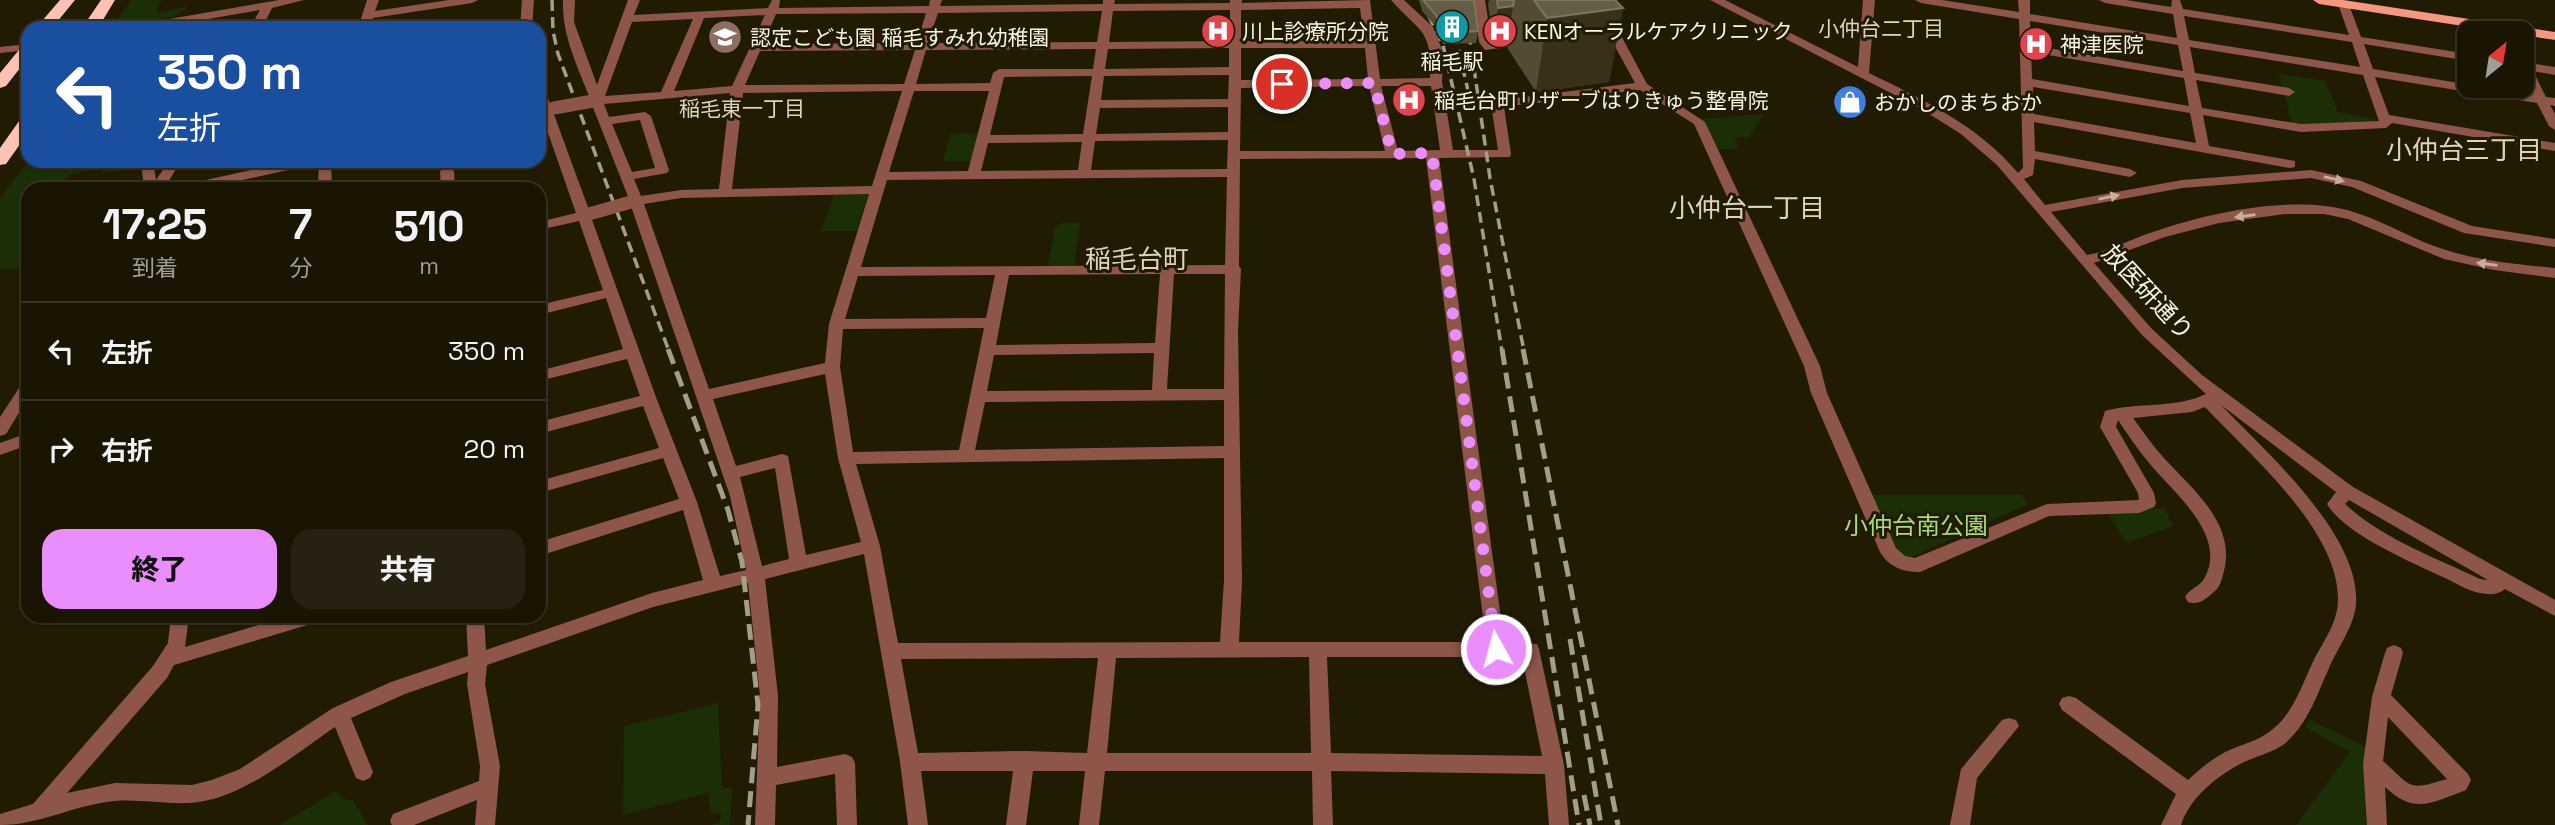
<!DOCTYPE html>
<html lang="ja">
<meta charset="utf-8">
<style>
:root{--surface:#1a1403;--page:#272112;--text:#f1f3f6;--muted:#9f9e9a;--line:#383325;--accent:#ea8dfd}
body{margin:0;font-family:"Space Grotesk","Noto Sans JP",sans-serif;background:var(--page);color:var(--text);height:100vh;display:flex;flex-direction:column;font-size:26px;white-space:nowrap}
*{box-sizing:border-box;margin:0}
p{font-size:23px;color:var(--muted)}
.icon{flex:none;width:38px;height:38px;fill:none;stroke:currentColor;stroke-width:2;stroke-linecap:round;stroke-linejoin:round}
.map{position:relative;flex:1;overflow:hidden}
.details{position:absolute;left:21px;top:182px;width:525px;height:441px;display:flex;flex-direction:column;background:var(--surface);border-radius:21px;box-shadow:0 2px 5px #0004,0 0 0 2px var(--line)}
.details>*{flex:none}
.banner{position:absolute;left:21px;top:21px;width:525px;height:147px;border-radius:21px;box-shadow:0 2px 5px #0004,0 0 0 2px var(--line);background:#1a4fa0;color:#fff;overflow:hidden}
.needle{width:46px;rotate:30deg}
.fabs{position:absolute;left:2457px;top:21px;display:grid;gap:14px}
.fabs a{display:grid;place-items:center;width:77px;height:77px;border-radius:14px;background:var(--surface);box-shadow:0 2px 5px #0004,0 0 0 2px var(--line);font-size:35px}
.pin{position:absolute;display:grid;place-items:center;width:60px;height:60px;color:#fff;margin:-30px;border:4px solid #fff;border-radius:50%;box-shadow:0 2px 7px #0007}
.me{position:absolute;width:77px;margin:-38px;rotate:353deg;stroke-linejoin:round;filter:drop-shadow(0 0 5px #0008)}
.turn{display:flex;align-items:center;gap:24px;height:147px;padding:0 21px;font-size:32px}
.turn .icon{width:91px;height:91px;stroke-width:2.5}
.turn b{display:block;font-size:49px;line-height:60px}
.eta{display:flex;justify-content:space-evenly;align-items:center;height:119px;text-align:center}
.eta b{font-size:42px;font-weight:800;line-height:49px}
.action{display:flex;gap:14px;margin-top:auto;padding:14px 21px}
.action a{flex:1;height:80px;border-radius:21px;background:var(--accent);color:#111;font-size:28px;font-weight:800;line-height:80px;text-align:center}
.action a+a{background:var(--page);color:var(--text)}
ul{padding:0;list-style:none}
li{display:flex;align-items:center;gap:21px;height:98px;padding:0 21px;border-top:2px solid var(--line)}
li div{flex:1}
li b{display:block;font-size:26px}
li em{font-style:normal}
.map>svg:first-child{display:block}
.green{fill:#1b2e06}
.lines{fill:none;stroke-linecap:round;stroke-linejoin:round}
.minor{fill:#8e5649;fill-rule:evenodd}
.major{fill:#f59882;fill-rule:evenodd}
.highway{fill:#fcc3b5;fill-rule:evenodd}
.rail-far1{stroke:#a39e8c;stroke-width:3.5;stroke-dasharray:11 6;stroke-linecap:butt}
.rail{stroke:#a39e8c;stroke-width:5;stroke-dasharray:16 8;stroke-linecap:butt}
.minor-bridge{stroke:#8e5649;stroke-width:13}
.wall{fill:#534b33}
.shaded-wall{fill:#383018}
.building{fill:#645d47;stroke:#7c7560;stroke-width:2}
.oneway{fill:#c9ad9f}
.route{stroke:#ea8dfd;stroke-width:12;stroke-dasharray:0 21.6}
.labels{text-anchor:middle;dominant-baseline:central;stroke-width:6;stroke-linejoin:round;paint-order:stroke}
.far-neighbourhood-label{font-size:21px;fill:#ded5b8;stroke:#221b04}
.far-poi-label{font-size:21px;fill:#f9f5e6;stroke:#221b04;text-anchor:start}
.street-label{font-size:24px;fill:#f9f5e6;stroke:#221b04}
.park-label{font-size:24px;fill:#a6db76;stroke:#221b04}
.neighbourhood-label{font-size:26px;fill:#ded5b8;stroke:#221b04}
</style>
<div class="map">
<svg width="2555" height="825" viewBox="0 0 2555 825">
<rect width="100%" height="100%" fill="#221b04"/>
<path class="green" d="M131 0H164L160 1 156 13 190 6 175 17 119 24V17Z
M2279 74 2325 81 2338 112 2376 119 2374 123 2292 124Z
M1764 114 1749 137 1735 138 1739 148 1716 150 1700 119Z
M979 133 973 161H943L950 134Z
M28 161H67L70 169 106 161H142L143 168 103 173 99 167 68 176 58 189H28V246L21 252 28 257V261L22 268 0 270V198Z
M868 194 857 231H821L834 195Z
M1063 223H1080L1074 268H1054L1048 265 1055 227Z
M1868 495H2022L2028 504 1907 559 1895 554Z
M2164 508 2173 526 2126 543 2107 511Z
M718 703 722 789 732 787 730 825H711L720 822 721 812 711 814 708 793 623 815 624 726Z
M2310 720 2370 749 2373 825H2296L2350 752 2305 727Z
M336 791 344 799 353 800 368 825H280Z"/>
<g class="lines">
<path class="minor" d="M279 0H304L272 8 262 28H250L260 10 155 28H129L135 25Z
M367 0H379L375 11 449 0H478L472 3 373 18 370 28H358Z
M522 0H534L532 28H520Z
M563 0H575L574 22 597 85 628 0H640L634 15 768 8 772 0H780L779 8 929 6 930 0H942L940 6 1103 4V0H1115L1114 4 1230 3V0H1242V3L1370 0 1380 79 1430 78C1432 28 1421 34 1391 0H1404L1433 27 1443 52 1442 82 1453 150H1498L1491 104 1493 101 1635 83 1605 28 1599 0H1611L1617 28 1647 84 1705 122 1820 366 1827 393 1896 548 1905 556 1915 558 2047 504 2139 500 2138 493 2100 427 2105 411C2137 402 2175 409 2206 394L2142 335 1997 165 1961 134 1918 107 1710 0H1725L1858 67 1863 0H1875L1869 73C1922 99 1979 126 2018 173L2023 168 2019 19 1921 3 1915 0H1942L2019 12 2018 0H2030V14L2177 38 2173 14 2105 3 2099 0H2126L2171 7 2172 0H2180L2183 9 2349 35 2338 4 2348 2 2361 37 2469 54V61L2364 44 2373 69 2533 95 2522 72V58L2529 63 2555 67V75L2533 71 2546 97 2555 98V106L2550 105 2555 114V130L2549 126 2537 103 2375 77 2389 115 2555 143V151L2392 123 2386 128 2301 132 2203 115 2209 146 2295 161V167L2290 168 2034 122 2035 151 2130 169 2137 173 2130 177 2035 159 2033 175 2024 179 2045 205 2182 180 2311 170 2361 181 2472 226 2555 239V247L2464 233 2352 187 2311 178 2182 188 2051 212 2087 255C2110 251 2131 239 2153 232 2206 214 2269 200 2325 206 2367 210 2401 235 2440 248 2477 261 2516 264 2555 268V278L2494 270 2444 259 2348 219 2324 214H2285L2219 223 2165 237 2094 263 2152 329 2202 375 2353 487 2555 600V616L2505 589C2498 595 2489 595 2480 593 2468 591 2456 583 2445 578 2413 563 2344 534 2327 504L2336 492 2221 405C2265 451 2361 535 2356 604 2354 627 2338 647 2329 668 2317 695 2307 726 2283 745 2271 753 2257 756 2244 762 2218 775 2190 797 2181 825H2161L2176 794 2062 710 2059 704 2062 698 2069 696 2076 698 2188 780C2201 768 2215 756 2232 749 2247 743 2262 739 2274 728 2294 711 2301 687 2312 664 2321 644 2338 624 2338 600 2339 530 2250 455 2205 407L2192 412 2133 418C2143 431 2152 445 2163 457 2192 489 2236 523 2224 571 2222 578 2221 585 2216 590 2207 598 2199 606 2188 602L2185 597C2189 589 2200 586 2204 579 2229 536 2173 492 2150 464 2138 450 2128 435 2118 420L2116 427 2154 493 2156 503 2154 507 2139 513 2049 516 1920 572C1903 572 1889 567 1880 552L1811 393 1804 366 1694 124 1640 90 1504 107 1511 154 1510 157 1439 158 1504 641 1537 644 1539 649 1564 765 1569 825H1549L1545 774 1331 771 1333 825H1313L1312 771H1105L1099 825H1079L1085 771H1033L1026 825H1006L1013 771H921L928 825H908L900 762 864 554 765 579 778 696 777 767 845 754 852 757 855 763 857 825H837L835 774 776 785 775 825H755L760 696 748 583 653 607 487 665 485 684 500 766 495 825H475L477 800 414 825H392L390 821 393 814 479 781 480 766 467 684 468 672 405 694 351 718 373 772 370 778 363 781 356 778 335 727C295 754 240 801 189 803 165 804 139 799 114 801 74 805 40 825 0 825V814L33 804 153 666 168 643 171 616H189L185 647 289 616H323L320 621 314 623 174 665 167 678 67 793 115 783 192 785 212 780 240 769 333 708 391 682 468 656 466 616H484L486 650 652 593 703 580 683 510 539 556V542L679 499 663 458 539 493V481L659 448 643 406 539 434V422L640 396 627 359 539 381V371L623 349 606 298 539 315V305L603 290 579 221 539 230V222L576 213 539 107V86L545 90 589 210 596 214 591 217 657 400 697 502 720 576 746 570 730 496 631 206 624 202 629 199 592 105 587 101 590 98C577 65 562 36 563 0ZM1360 8 1364 41H1241V10ZM1230 10V41L1109 42 1113 11ZM1102 11 1097 42 928 43 938 13ZM926 13 917 43 763 44 776 14ZM765 15 732 86 674 91 704 18ZM2184 16 2352 42 2360 67 2189 40ZM693 19 661 92 605 96 632 22ZM2030 21 2178 45 2183 71 2031 45ZM2190 47 2363 75 2379 121 2301 124 2202 108 2196 80 2289 96 2295 92 2289 88 2195 73ZM1229 48V67L1105 69 1108 49ZM1241 48H1365L1368 79 1241 80ZM1096 49 1093 69H999L993 73 990 83 916 84 926 50ZM915 50 904 84 745 85 760 51ZM2031 52 2184 78 2189 106 2032 79ZM1229 75 1228 99 1101 100 1104 76ZM1092 76 1083 134 990 135 1004 77ZM1369 86 1385 151H1240L1241 88ZM1381 86H1431L1440 150 1398 151ZM2033 87 2190 113 2196 143 2034 114ZM902 91 872 186 732 189 743 93ZM914 91H989L968 171 889 172ZM730 93 719 189 681 190 641 196 634 179 667 173 669 170 651 116 645 112 609 117 604 104ZM1228 107V132L1096 134 1100 108ZM640 120 655 168 632 172 612 124ZM1228 140 1227 169 1091 170 1095 141ZM1082 142 1078 170 981 171 988 143ZM1426 158 1486 642H1239L1242 580 1238 331 1241 269 1239 266 1240 159ZM1227 177 1225 265 861 267 887 180ZM869 194 829 324 825 363 709 389 644 204 681 198ZM1160 274 1155 343 996 345 1009 275ZM1174 274H1225L1224 389H1167ZM995 275 986 318 845 319 858 276ZM984 328 959 450 853 452 840 367 843 329ZM1154 353 1152 390 987 391 994 355ZM825 374 838 458 861 542 806 555 788 456 782 454 736 466 713 399ZM1224 400V446L975 450 985 402ZM1224 458V580L1220 642 898 643 880 546 856 464ZM775 468 789 559 762 566 740 477ZM2349 500 2488 580 2480 579C2434 557 2383 539 2345 504ZM1309 657 1311 753H1107L1116 658ZM1327 657H1522L1542 756 1331 753ZM1098 658 1087 753 1024 751 918 753 901 659Z
M1473 0H1485L1492 44 1530 38 1536 41 1530 44 1485 50 1479 42Z
M28 44V50L0 53V47Z
M141 161H153L156 180 169 161H181L164 189H144Z
M293 161H317L311 165 201 189H176L183 185Z
M319 161H331L332 189H318Z
M447 167 454 171 455 189H441L440 171Z
M28 381V398L6 434 0 436V417L23 382Z
M28 433V445L0 455V443Z
M2394 645 2401 648 2403 653 2391 695 2468 774 2471 780 2466 790C2431 803 2415 815 2385 787L2387 825H2367L2363 764 2372 697 2385 653 2387 648ZM2388 717 2447 779C2407 791 2413 788 2383 761Z
M2009 718 2016 720 2019 726 1977 778 1970 825H1950L1961 769 2002 720Z"/>
<path class="major" d="M2313 0H2343L2555 32V40L2319 4Z"/>
<path class="highway" d="M60 0H75L52 28H36Z
M101 0H115L98 28H82Z
M28 43V58L6 86 0 88V73L23 45Z
M28 116V133L6 164 0 165V148L22 117Z"/>
<path class="rail-far1" d="M552 0 553 31 558 54 669 351
M1421 0 1443 45 1474 179 1502 351
M1447 0 1473 112
M1464 0 1490 178 1524 351"/>
<path class="rail" d="M668 349 728 510 742 562 758 705 748 825
M1502 349 1579 825
M1523 349 1618 825
M1570 639 1601 825
M1584 795 1590 825"/>
<path class="minor-bridge" d="M554 108 593 101
M589 214 631 202"/>
</g>
<path class="wall" d="M1419 0H1474L1478 31 1476 43 1443 44 1435 26 1422 11Z
M1489 0H1615L1623 8 1609 82 1536 92 1508 49 1509 38 1494 41 1488 5Z"/>
<path class="shaded-wall" d="M1513 6 1509 38 1494 41 1498 8Z
M1623 8 1609 82 1536 92 1547 18Z"/>
<path class="building" d="M1423 0H1474L1478 31 1444 33 1436 15Z
M1497 0H1514L1513 6 1498 8Z
M1534 0H1615L1623 8 1547 18Z"/>
<defs><path id="oneway-solid" d="M-6-.8H1V-3.2L6.5 0L1 3.2V.8H-6Z" transform="scale(1.75)"/></defs>
<g class="oneway">
<use href="#oneway-solid" transform="translate(2334 179) rotate(13)"/>
<use href="#oneway-solid" transform="translate(2109 197) rotate(-11)"/>
<use href="#oneway-solid" transform="translate(2245 216) rotate(172)"/>
<use href="#oneway-solid" transform="translate(2487 264) rotate(-172)"/>
</g>
<g class="lines">
<path class="route" d="M1282 84 1374 83 1392 154 1432 153 1496 649"/>
</g>
<defs>
<g id="building-disc" transform="scale(1.75)"><circle r="9.5" fill="#0f9aa8" stroke="#221b04"/><path d="M-4-6H4V6H1V3H-1V6H-4ZM-2.5-4.3h1.7v1.8h-1.7ZM.8-4.3h1.7v1.8H.8ZM-2.5-1h1.7V.8h-1.7ZM.8-1h1.7V.8H.8Z" fill="#fff"/></g>
<g id="hospital-disc" transform="scale(1.75)"><circle r="9.5" fill="#e0444e" stroke="#221b04"/><path d="M-5-5h3v3.5h4V-5h3V5h-3V1.5h-4V5h-3Z" fill="#fff"/></g>
<g id="school-disc" transform="scale(1.75)"><circle r="9.5" fill="#8d6e63" stroke="#221b04"/><path d="M0-5L7-2L0 1L-7-2ZM-4 1L0 2.5L4 1V4Q0 6-4 4Z" fill="#fff"/></g>
<g id="shop-disc" transform="scale(1.75)"><circle r="9.5" fill="#3f7fe0" stroke="#221b04"/><path d="M-5-2.5h2.3a2.7 3.5 0 0 1 5.4 0H5L5.5 6h-11ZM-1.5-2.5h3a1.5 2.3 0 0 0-3 0Z" fill="#fff"/></g>
</defs>
<g fill-rule="evenodd">
<use href="#building-disc" x="1452" y="27"/>
<use href="#hospital-disc" x="1218" y="31"/>
<use href="#hospital-disc" x="1500" y="31"/>
<use href="#school-disc" x="725" y="37"/>
<use href="#hospital-disc" x="2036" y="44"/>
<use href="#hospital-disc" x="1409" y="100"/>
<use href="#shop-disc" x="1850" y="102"/>
</g>
<g class="labels">
<g class="far-neighbourhood-label">
<text x="1881" y="28">小仲台二丁目</text>
<text x="742" y="108">稲毛東一丁目</text>
</g>
<g class="far-poi-label">
<text x="1242" y="31">川上診療所分院</text>
<text x="1524" y="31">KENオーラルケアクリニック</text>
<text x="750" y="37">認定こども園 稲毛すみれ幼稚園</text>
<text x="2060" y="44">神津医院</text>
<text x="1452" y="61" text-anchor="middle">稲毛駅</text>
<text x="1434" y="100">稲毛台町リザーブはりきゅう整骨院</text>
<text x="1874" y="102">おかしのまちおか</text>
</g>
<g class="street-label">
<text transform="translate(2148 292) rotate(47)">放医研通り</text>
</g>
<g class="park-label">
<text x="1916" y="525">小仲台南公園</text>
</g>
<g class="neighbourhood-label">
<text x="2464" y="150">小仲台三丁目</text>
<text x="1747" y="208">小仲台一丁目</text>
<text x="1137" y="259">稲毛台町</text>
</g>
</g>
</svg>
<div class="fabs">
<a><svg class="needle" viewBox="-14 -14 28 28"><path d="M0-13l5 13h-10z" fill="#e53935"/><path d="M0 13l5-13h-10z" fill="#9f9e9a"/></svg></a>
</div>
<div class="pin" style="left:1282px;top:84px;background:#d93025"><svg class="icon" aria-label="arrive" viewBox="0 0 24 24"><path d="M6 21V4h12l-3 4 3 4H6"/></svg></div>
<svg class="me" style="left:1496px;top:649px" viewBox="-20 -20 40 40"><circle r="17" fill="#ea8dfd" stroke="#fff" stroke-width="3"/><path d="M0-11L8 9 0 5-8 9z" fill="#fff"/></svg>
<div class="banner">
<div class="turn"><svg class="icon" aria-label="left" viewBox="0 0 24 24"><path d="M17 20v-9H6M10 6l-5 5 5 5"/></svg><div><b>350 m</b>左折</div></div>
</div>
<section class="details">
<div class="eta">
<div><b>17:25</b><p>到着</p></div>
<div><b>7</b><p>分</p></div>
<div><b>510</b><p>m</p></div>
</div>
<ul>
<li><svg class="icon" aria-label="left" viewBox="0 0 24 24"><path d="M17 20v-9H6M10 6l-5 5 5 5"/></svg><div><b>左折</b></div><em>350 m</em></li>
<li><svg class="icon" aria-label="right" viewBox="0 0 24 24"><path d="M7 20v-9h11M14 6l5 5-5 5"/></svg><div><b>右折</b></div><em>20 m</em></li>
</ul>
<div class="action"><a>終了</a><a>共有</a></div>
</section>
</div>
